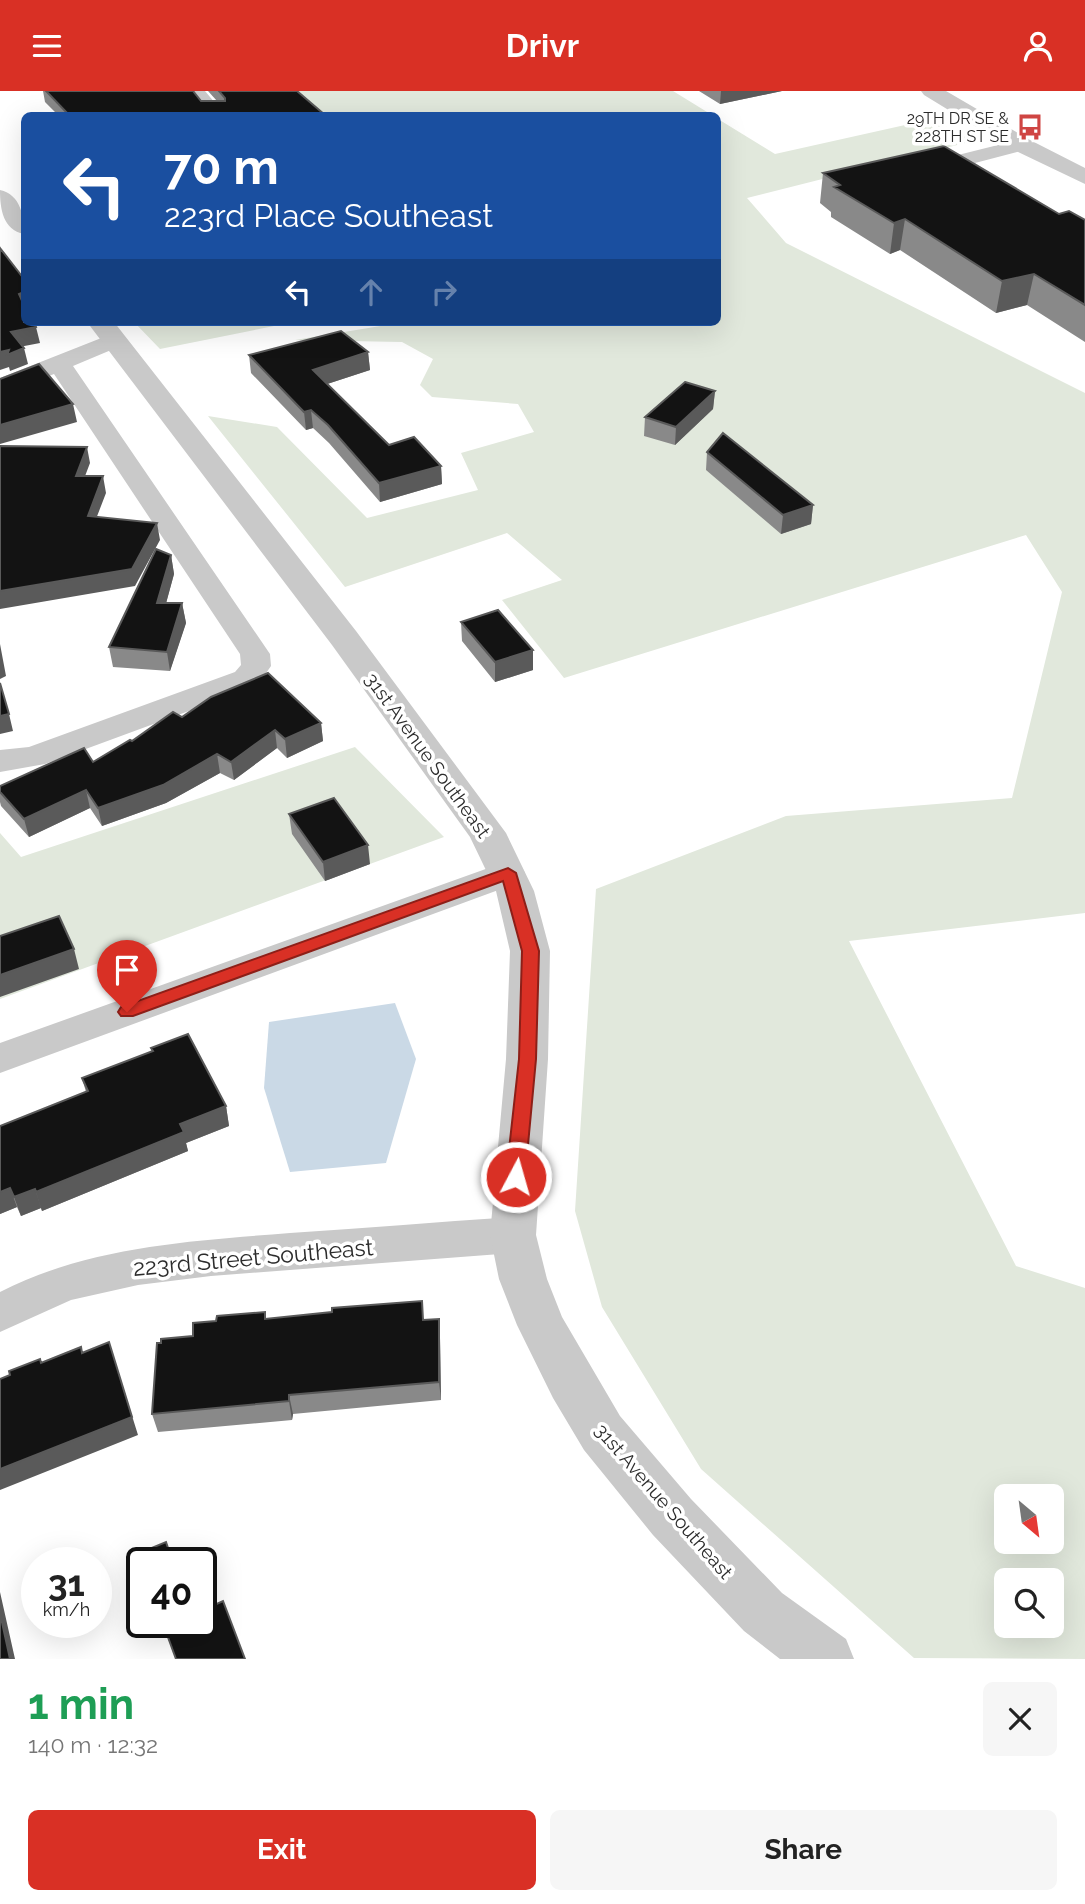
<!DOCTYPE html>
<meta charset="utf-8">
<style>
:root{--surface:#fff;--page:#f6f6f6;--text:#222;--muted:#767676;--accent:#d93025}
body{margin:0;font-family:Raleway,sans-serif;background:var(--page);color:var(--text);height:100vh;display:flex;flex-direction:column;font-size:26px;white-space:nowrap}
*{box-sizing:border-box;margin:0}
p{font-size:23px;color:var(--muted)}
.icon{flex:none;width:38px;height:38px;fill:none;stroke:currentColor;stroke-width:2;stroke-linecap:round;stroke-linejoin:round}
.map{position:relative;height:1568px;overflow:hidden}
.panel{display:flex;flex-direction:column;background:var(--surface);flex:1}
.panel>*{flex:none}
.banner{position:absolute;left:21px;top:21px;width:700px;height:214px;border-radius:10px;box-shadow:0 7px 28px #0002;background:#1a4fa0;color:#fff;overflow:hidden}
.needle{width:46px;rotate:151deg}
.tools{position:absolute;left:994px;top:1393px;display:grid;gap:14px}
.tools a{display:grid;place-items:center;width:70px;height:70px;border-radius:10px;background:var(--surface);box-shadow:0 7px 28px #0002;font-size:35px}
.speed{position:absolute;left:21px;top:1456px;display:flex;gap:14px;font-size:35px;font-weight:700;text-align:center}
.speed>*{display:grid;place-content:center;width:91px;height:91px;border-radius:50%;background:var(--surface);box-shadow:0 7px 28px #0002;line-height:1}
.speed small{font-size:18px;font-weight:400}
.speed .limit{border:4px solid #111;border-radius:10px;background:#fff;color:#111}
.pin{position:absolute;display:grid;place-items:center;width:60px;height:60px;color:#fff;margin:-72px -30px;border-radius:50% 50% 50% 0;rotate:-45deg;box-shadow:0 0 7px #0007}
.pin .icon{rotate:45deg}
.me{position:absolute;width:77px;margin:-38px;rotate:6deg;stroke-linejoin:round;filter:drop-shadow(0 0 5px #0008)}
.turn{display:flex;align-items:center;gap:24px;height:147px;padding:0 28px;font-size:32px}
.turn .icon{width:91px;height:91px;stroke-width:2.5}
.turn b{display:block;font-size:49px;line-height:60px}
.lanes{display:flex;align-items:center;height:66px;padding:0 28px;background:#0003;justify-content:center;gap:35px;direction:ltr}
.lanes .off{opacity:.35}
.round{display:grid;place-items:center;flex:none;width:74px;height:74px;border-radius:10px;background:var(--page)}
.head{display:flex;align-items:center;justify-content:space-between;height:119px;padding:0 28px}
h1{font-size:42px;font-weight:700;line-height:52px;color:#1e9e55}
.button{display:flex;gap:14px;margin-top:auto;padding:14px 28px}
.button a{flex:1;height:80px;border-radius:10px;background:var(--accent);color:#fff;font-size:28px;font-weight:700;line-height:80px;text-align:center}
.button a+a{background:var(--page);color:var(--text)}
header{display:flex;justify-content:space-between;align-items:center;height:91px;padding:0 28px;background:var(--accent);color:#fff;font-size:32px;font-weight:700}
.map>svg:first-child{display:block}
.green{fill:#e1e8dc;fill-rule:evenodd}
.water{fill:#cad9e6}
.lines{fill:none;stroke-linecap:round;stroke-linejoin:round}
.minor{fill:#c9c9c9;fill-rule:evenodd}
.tertiary{fill:#c9c9c9;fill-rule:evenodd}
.wall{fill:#898989}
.shaded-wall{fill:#5a5a5a}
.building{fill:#131313;stroke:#5a5a5a;stroke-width:2}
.route{fill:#d93025;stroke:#8d1f18;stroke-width:2}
.labels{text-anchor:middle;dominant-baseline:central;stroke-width:7;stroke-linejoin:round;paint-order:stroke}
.far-poi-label{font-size:16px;fill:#2c2c2c;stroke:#fff;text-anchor:end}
.street-label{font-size:19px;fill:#2c2c2c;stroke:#fff}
.near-street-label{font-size:23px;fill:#2c2c2c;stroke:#fff}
</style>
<header><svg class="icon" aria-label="menu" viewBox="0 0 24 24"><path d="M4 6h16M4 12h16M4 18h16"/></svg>Drivr<svg class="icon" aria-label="person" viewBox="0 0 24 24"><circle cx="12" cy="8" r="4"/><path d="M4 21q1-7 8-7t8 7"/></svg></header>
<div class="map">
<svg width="1085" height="1568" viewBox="0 0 1085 1568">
<rect width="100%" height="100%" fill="#fff"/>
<path class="green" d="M298 0H673L712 24H329L320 21Z
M718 28 775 63 932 28 973 50 747 107 786 152 1085 302V822L849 850 1016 1175 1085 1197V1568L914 1567 701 1378 602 1216 575 1120 596 798 786 725 1012 707 1062 501 1026 444 564 587 502 509 562 489 507 442 345 496 208 325 277 336 367 427 478 399 461 362 534 341 518 313 432 306 420 294 433 268 402 251 295 249 405 231H718ZM1006 1405H1052V1451H1006ZM1006 1489H1052V1535H1006Z
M134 231H294L160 258Z
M355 656 444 746 0 908V742L21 766Z"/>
<path class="water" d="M395 912 416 968 386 1072 290 1081 264 997 269 931Z"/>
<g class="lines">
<path class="minor" d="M185 0H205L225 24H205Z
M1022 48 1029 50 1032 54 1029 58 975 72 999 88 996 92H982L947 70 950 66Z
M114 242 123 244 126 249 123 254 73 275 270 563 271 575 257 595 45 673 0 681V659L29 656 235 581 241 574 240 563 54 283 0 304V287Z
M508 770 520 773 525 782 520 791 0 982V952Z
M513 1126 528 1131 534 1144 528 1157 513 1162 211 1185 138 1194 71 1209 0 1241V1201C90 1155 191 1150 290 1142 364 1137 439 1131 513 1126Z"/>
<path class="tertiary" d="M921 0H946L1030 49 1085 77V93L1014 59 924 4Z
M0 99C21 104 24 125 24 143 3 139 0 118 0 99Z
M87 231H114L356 540 506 742 534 800 550 860 548 968 536 1144 547 1188 562 1226 620 1325 691 1408 782 1502 846 1548 854 1568H780L744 1540 653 1444 584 1359 553 1307 517 1234 499 1188 490 1144 506 968 510 860 496 800 470 746 332 554Z"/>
</g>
<path class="wall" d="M43 0H193L201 10H217L208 0H297L325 24H58L45 11Z
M699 0H782L720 13Z
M823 82 1059 123 1085 129V251L1027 214 996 222 900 159 890 163 831 126V121L820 112Z
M368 261 370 279 327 293 389 354 441 375 442 393 380 411 329 352 313 337 306 339 251 282 249 264Z
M715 300 713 318 675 354 644 345 645 326Z
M707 361 813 414 811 433 781 443 706 379Z
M171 464 174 483 166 512H182L186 532 170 580 113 576 109 556Z
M461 531 533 559V579L495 591 462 550Z
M182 626 321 632 323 650 287 667 277 657 234 689 220 682 166 712 102 735 90 717 29 746 1 715 0 711V695L93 671 132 650Z
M289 723 370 773 325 790 292 743Z
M151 957 226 1015 229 1035 186 1052 188 1060 42 1120 41 1117 21 1125 17 1116 0 1123V1035L86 1001 82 987 152 961Z
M267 1228 423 1229 439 1228 440 1247 441 1309 293 1323 292 1329 158 1341 152 1323 161 1252Z"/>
<path class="shaded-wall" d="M721 0H782L720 13Z
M905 128 900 159 890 163 894 132Z
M1034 183 1027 214 996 222 1002 190Z
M24 201V218L19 203Z
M36 236 40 252 14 257 11 241Z
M24 257 28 273 10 280 9 276 0 279V261L9 259Z
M368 261 370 279 315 297 313 279Z
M715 300 713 318 675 354 676 336Z
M73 313 77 331 0 353V334Z
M311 319 313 337 306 339 304 321Z
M87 356 90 372 79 401 76 385Z
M441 375 442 393 380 411 379 392Z
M103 385 106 402 91 441 88 425Z
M813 414 811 433 781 443 783 424Z
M157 432 160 449 135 495 0 518V500Z
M171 464 174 483 161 531 157 512Z
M182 512 186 532 170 580 167 561Z
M0 553 6 585 0 588Z
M533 559V579L495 591V571Z
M9 623 13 640 0 643V625Z
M321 632 323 650 287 667 285 648Z
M275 639 277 657 234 689 231 671Z
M217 663 220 682 166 712 102 735 98 717Z
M86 699 90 717 29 746 24 728Z
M368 754 370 773 325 790 323 771Z
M74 858 79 878 0 906V884Z
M226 1015 229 1035 186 1052 188 1060 42 1120 36 1101 180 1033Z
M10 1097 17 1116 0 1123V1101Z
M35 1098 41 1117 21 1125 14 1106Z
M439 1228 440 1247 441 1309 439 1291Z
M109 1251 138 1344 0 1399V1378Z
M289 1304 293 1323 292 1329 289 1310Z
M0 1501 15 1568H10L0 1522Z"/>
<path class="building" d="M46 0H193L201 10H225V7L219 0H297L325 24H69Z
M944 55 1059 123 1069 120 1085 129V214L1034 183 1002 190 905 128 894 132 834 96 840 94 823 82Z
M0 157 24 188V201L19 203 24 214V231H34L36 236 11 241 24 257 7 264 9 259 0 261Z
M341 240 368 261 313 279 389 354 414 346 441 375 379 392 328 334 311 319 304 321 249 264Z
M39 273 73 313 0 334V288Z
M685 291 715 300 676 336 645 326Z
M723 342 813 414 783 424 707 361Z
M0 355 87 356 76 385H103L88 425 157 432 132 478 0 500Z
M156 458 171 464 157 512H182L167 561 109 556Z
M498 519 533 559 495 571 461 531Z
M268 582 321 632 285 648 275 639 231 671 217 663 163 694 98 717 86 699 24 728 0 701V695L84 657 93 671 130 649 132 650 173 621 182 626 211 606Z
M0 592 9 623 0 625Z
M334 707 368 754 323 771 289 723Z
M59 825 74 858 0 884V845Z
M188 943 226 1015 180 1033 184 1041 36 1101 35 1098 14 1106 10 1097 0 1101V1035L88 1000 82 987 153 960 151 957Z
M422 1210 423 1229 439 1228V1291L289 1304V1310L152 1323 157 1252H161V1248L193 1245V1232L216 1230 217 1225 265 1221V1228L332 1221V1217Z
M109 1251 132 1326 0 1378V1288L10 1284 9 1280 40 1268 41 1272 81 1256 82 1262Z
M166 1451 173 1472H142V1497L132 1465Z
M223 1510 245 1568H176L165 1538 178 1531H201V1520Z
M0 1522 10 1568H0Z"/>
<path class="route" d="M508 777 516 782 539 860 536 968 525 1086 522 1091 516 1094 509 1091 506 1086 519 968 522 860 503 790 133 925H121L118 921 121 916Z"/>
<defs>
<g id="bus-bare" transform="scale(2.1)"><path d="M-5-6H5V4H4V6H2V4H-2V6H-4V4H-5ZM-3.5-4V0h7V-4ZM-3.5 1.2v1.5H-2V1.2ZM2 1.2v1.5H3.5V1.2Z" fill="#cf4543" stroke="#fff" stroke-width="2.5" paint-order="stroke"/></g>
</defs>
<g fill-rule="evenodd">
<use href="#bus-bare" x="1030" y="36"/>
</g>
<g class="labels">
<g class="far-poi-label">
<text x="1009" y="27">29TH DR SE &amp;<tspan x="1009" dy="18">228TH ST SE</tspan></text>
</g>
<g class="street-label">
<text transform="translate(428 664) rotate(54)">31st Avenue Southeast</text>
<text transform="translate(664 1410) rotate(49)">31st Avenue Southeast</text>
</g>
<g class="near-street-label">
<text transform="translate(253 1166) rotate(-5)">223rd Street Southeast</text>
</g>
</g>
</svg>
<div class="tools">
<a><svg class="needle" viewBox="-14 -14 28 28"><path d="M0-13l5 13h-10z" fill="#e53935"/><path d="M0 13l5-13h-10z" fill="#767676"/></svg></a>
<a><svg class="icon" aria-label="search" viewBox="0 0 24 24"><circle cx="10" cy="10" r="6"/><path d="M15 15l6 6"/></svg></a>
</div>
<div class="speed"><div>31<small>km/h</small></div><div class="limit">40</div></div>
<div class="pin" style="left:127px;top:921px;background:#d93025"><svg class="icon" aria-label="arrive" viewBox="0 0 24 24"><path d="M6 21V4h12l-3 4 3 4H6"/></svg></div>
<svg class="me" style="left:516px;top:1086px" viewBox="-20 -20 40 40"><circle r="17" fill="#d93025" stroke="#fff" stroke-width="3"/><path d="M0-11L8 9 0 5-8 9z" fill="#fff"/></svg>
<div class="banner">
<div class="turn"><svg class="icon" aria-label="left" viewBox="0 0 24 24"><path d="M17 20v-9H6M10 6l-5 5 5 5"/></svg><div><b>70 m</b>223rd Place Southeast</div></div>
<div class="lanes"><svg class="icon" aria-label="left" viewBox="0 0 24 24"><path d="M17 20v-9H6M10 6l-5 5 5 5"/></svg><svg class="icon off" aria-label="ahead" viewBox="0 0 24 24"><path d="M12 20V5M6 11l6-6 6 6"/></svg><svg class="icon off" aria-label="right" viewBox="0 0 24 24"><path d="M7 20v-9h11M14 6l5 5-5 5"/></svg></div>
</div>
</div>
<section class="panel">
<div class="head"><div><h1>1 min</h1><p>140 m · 12:32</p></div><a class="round"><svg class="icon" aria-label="close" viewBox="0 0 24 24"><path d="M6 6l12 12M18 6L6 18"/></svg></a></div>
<div class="button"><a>Exit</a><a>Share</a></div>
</section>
